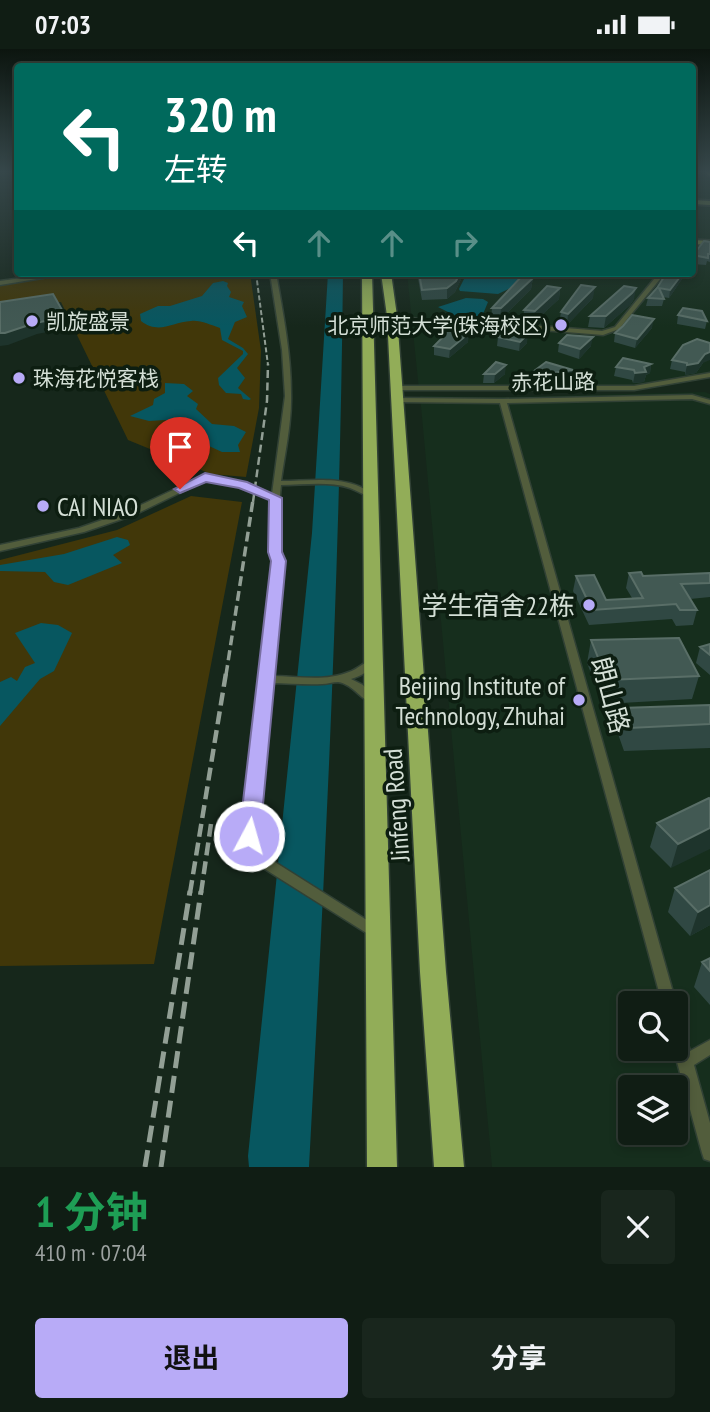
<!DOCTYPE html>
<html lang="zh">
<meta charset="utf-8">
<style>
:root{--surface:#101d14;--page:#19261d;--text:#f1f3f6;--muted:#9ca2a0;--line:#303b34;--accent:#b8abf7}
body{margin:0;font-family:"PT Sans Narrow","Noto Sans SC",sans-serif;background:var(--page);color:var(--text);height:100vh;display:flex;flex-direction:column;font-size:26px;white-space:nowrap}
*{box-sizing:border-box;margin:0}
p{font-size:23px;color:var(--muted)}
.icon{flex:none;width:38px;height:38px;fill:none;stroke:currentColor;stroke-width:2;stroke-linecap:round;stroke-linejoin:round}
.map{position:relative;height:1118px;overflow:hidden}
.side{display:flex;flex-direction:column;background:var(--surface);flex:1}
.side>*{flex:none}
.hud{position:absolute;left:14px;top:14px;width:682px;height:214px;border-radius:7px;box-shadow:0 4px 10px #0003,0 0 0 2px var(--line);background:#00695c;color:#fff;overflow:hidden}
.controls{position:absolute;left:618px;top:942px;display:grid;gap:14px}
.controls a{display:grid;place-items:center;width:70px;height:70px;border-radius:7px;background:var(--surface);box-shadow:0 4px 10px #0003,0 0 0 2px var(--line);font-size:35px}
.pin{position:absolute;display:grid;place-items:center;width:60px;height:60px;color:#fff;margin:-72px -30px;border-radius:50% 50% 50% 0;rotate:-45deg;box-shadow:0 0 7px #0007}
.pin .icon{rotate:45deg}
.me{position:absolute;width:77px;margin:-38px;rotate:6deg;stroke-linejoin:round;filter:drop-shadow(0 0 5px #0008)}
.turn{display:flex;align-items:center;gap:24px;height:147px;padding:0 35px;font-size:32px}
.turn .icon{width:91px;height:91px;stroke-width:2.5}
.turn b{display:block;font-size:49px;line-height:60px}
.lanes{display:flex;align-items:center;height:66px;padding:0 35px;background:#0003;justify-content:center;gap:35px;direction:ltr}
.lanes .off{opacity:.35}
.round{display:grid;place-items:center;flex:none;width:74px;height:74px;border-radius:7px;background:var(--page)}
.head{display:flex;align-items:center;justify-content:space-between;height:119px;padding:0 35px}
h1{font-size:42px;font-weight:700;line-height:52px;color:#1e9e55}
.primary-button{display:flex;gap:14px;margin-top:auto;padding:14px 35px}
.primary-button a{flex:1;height:80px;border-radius:7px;background:var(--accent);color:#111;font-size:28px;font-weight:700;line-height:80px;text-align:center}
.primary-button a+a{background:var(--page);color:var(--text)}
.status{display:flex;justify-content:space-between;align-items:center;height:49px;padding:0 35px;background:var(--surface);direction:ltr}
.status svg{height:19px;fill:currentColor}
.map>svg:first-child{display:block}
.built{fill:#162e1d;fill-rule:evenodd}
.green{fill:#413709}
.water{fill:#075760}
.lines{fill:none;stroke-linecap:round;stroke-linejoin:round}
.street-casing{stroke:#314135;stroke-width:3}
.secondary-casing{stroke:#314135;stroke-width:4}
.highway-casing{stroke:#314135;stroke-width:3}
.street{fill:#525d3c;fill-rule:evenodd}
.secondary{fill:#6c7d48;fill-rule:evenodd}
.highway{fill:#92ad58;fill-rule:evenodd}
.rail-far4{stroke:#929f95;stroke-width:2;stroke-dasharray:5 2.5;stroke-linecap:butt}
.rail-far3{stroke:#929f95;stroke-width:2.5;stroke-dasharray:8 4.5;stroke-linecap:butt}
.rail-far2{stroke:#929f95;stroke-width:3.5;stroke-dasharray:10 5;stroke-linecap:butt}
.rail-far1{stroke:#929f95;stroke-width:4.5;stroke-dasharray:13 6;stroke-linecap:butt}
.rail{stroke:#929f95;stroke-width:5;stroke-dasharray:17 8;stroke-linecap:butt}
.wall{fill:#304843}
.shaded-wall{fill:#1e342c}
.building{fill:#425953;stroke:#596e67;stroke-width:2}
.route{fill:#b8abf7;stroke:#786fa1;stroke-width:2}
.poi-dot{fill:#b8abf7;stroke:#0d1e11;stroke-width:2.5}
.labels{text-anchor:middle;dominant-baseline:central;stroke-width:7;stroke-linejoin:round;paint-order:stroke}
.far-poi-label{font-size:21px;fill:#d4dfd6;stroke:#0d1e11;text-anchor:start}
.far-street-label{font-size:21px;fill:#d4dfd6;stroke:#0d1e11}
.poi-label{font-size:26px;fill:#d4dfd6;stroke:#0d1e11;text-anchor:end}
.street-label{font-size:26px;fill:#d4dfd6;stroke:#0d1e11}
</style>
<div class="status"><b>07:03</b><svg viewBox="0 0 49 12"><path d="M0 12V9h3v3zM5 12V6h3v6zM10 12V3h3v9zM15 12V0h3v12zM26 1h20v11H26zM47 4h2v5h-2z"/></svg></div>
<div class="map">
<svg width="710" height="1118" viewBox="0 0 710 1118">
<rect width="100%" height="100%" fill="#16271b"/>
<path class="built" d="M693 122H710V328L637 341H419L407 224H693Z
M705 343 710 345V1118H492L420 347 509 348ZM630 954H676V999H630ZM630 1038H676V1083H630Z"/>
<path class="green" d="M85 224H250L261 302 259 359 246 428 211 425 128 391 61 253 0 263V236Z
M191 447 242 453 154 915 0 917V511L117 481Z"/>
<path class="water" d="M328 224H343C340 522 325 820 309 1118H249L248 1107 312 484Z
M467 224H524L527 231 498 245 460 242 459 240Z
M223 232 228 234 227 237 231 243 229 248 244 253 242 257 247 268 235 273 228 290 243 299 248 305 237 319 245 329 238 339 251 350 249 351 243 350 241 345 226 344 219 336 218 329 243 305V302L222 291 220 279C210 276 201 271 191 272 172 273 159 286 141 272L140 265 158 257H170L202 247 213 234Z
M466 249 483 250 488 253 481 270 464 271 438 258Z
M165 334 184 335 193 342 187 347 198 355 196 360 212 375 234 377 246 383 238 396 240 403H222L209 397V390L174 378 165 371 149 372 130 367 153 356 154 350 165 344Z
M117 488 128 491 130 496 113 506 122 514 68 536 54 533 45 523 0 522V516L64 505Z
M41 574 58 576 72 584 54 622 40 630 0 677V633L11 628 17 632 25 618 35 614 15 584Z"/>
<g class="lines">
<g class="street-casing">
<path id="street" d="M59 224H73L0 236V232Z
M270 224H276C283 264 291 304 291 344 292 373 285 403 281 432 312 432 350 425 375 447L371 449C364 446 358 442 350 439 328 432 304 436 281 436 278 462 277 487 284 512L272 627C297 627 325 633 349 623 358 620 364 613 373 610L377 611 378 613C371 621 361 627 351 630L363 636 377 651 376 654C363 655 354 635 338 633 333 633 327 635 322 635 305 636 288 634 271 634L255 787 262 805 381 880 383 884 381 888 376 890 252 812 243 787 274 512C269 491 269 471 271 450L241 438 206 431 134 466 84 483 0 502V496L79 479 128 462 205 426 246 434 272 445 285 347 282 301Z
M659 224H665L619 280 603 286 482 276H428L389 267 392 265 428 272H482L602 282 615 278Z
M710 324V328L634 341H396L393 339 396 337H634Z
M692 346 710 351V355L692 350 507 354 676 954V956V954H662L500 354 396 353 393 351 396 349 503 350Z
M676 970 681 972 690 1002 710 991V1006L694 1016 710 1074V1112L704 1110 702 1104 677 1013 674 999Z"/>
</g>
<g class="secondary-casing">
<path id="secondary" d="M705 122H710V127L708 126Z
M693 151 710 152V156L693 155Z
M693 191 710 192V196L693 195Z"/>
</g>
<g class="highway-casing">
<path id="highway" d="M362 224H372L397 1118H367Z
M381 224H391L397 267 446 923 464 1118H434L420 923 387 267Z"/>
</g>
<use href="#street" class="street"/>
<use href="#secondary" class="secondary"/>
<use href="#highway" class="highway"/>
<path class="rail-far4" d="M256 224 268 316"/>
<path class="rail-far3" d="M253 453 267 352 268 315"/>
<path class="rail-far2" d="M226 626 253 451"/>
<path class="rail-far1" d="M190 844 226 624
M201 844 211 775"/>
<path class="rail" d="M145 1118 190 842
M161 1118 201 842"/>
</g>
<path class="wall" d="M710 193V213L707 212 706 216 693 215V205Z
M417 224H464L455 243 447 250 422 251Z
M662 226 682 230 669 249 663 248 664 250 662 257H646L648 249 661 233Z
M533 229 531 240 500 271 491 270 492 259Z
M560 239 559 250 533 274 523 273 524 261Z
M593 249 567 276 559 274 561 263Z
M634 250 630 256 604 279 588 278 590 267Z
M678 266 707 272 705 280 677 275Z
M652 279 635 299 614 293 615 284Z
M441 287 468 293 449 309 434 306V297L440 291Z
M498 288 527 294 519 302 497 297Z
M559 294 591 297 579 310 558 303Z
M672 311 703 314 696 324 685 326V323L670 320Z
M651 315 650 324 646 326 644 333 633 334 632 331 614 327 616 318Z
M573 321 571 330 545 334 533 331 534 322Z
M484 325H505L494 334H483Z
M629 524 643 527 710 524V548L690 550 697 561 693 576 676 577 672 570 589 576 573 542 576 527 606 551 632 549 626 539Z
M591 591 699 627 692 650 603 655 587 614Z
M710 595V626L696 614 700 598Z
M710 656V699L624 702 617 682 622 659Z
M709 749 671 819 650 798 657 774Z
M675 839 710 876 690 887 668 863Z
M710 909V956L694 938 702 913Z"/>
<path class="shaded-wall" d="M460 224H464L455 243 447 250V239Z
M684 224 682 230 669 249 670 241Z
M533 229 531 240 500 271 501 259Z
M595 238 593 249 567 276 568 265Z
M560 239 559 250 533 274 535 262Z
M636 239 634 250 630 256 604 279 606 267Z
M66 268 68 279 37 285 8 296 0 297V284L35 274Z
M654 270 652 279 635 299 637 290Z
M469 284 468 293 449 309 450 300Z
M528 285 527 294 519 302 520 293Z
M593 288 591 297 579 310 580 300Z
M710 303V311L703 314 696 324 685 326 687 316Z
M651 315 650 324 646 326 644 333 633 334 635 324Z
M506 316 505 325 494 334 495 325Z
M573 321 571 330 545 334 546 325Z
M710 779V800L671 819 678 795Z
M710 856V876L690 887 698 863Z"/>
<path class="building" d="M704 192 710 193V205H708V209L693 206Z
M419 224H460L456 232 447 239 422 241Z
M664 224H683L670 241 659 239 664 250 648 249 657 239 664 228 662 226Z
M521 228 533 229 501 259H492Z
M581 236 595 238 568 265 561 263Z
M547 237 560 239 535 262 524 261Z
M624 237 636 239 632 244 606 267H590Z
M53 245 66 268 35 274 5 284H0V253Z
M683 259 702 262 707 272 678 266Z
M632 266 654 270 637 290 615 284 623 277Z
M449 280 469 284 450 300 434 297 444 287H441Z
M506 281 528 285 520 293 498 288Z
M567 286 593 288 580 300 559 294Z
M697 290 710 294V303L705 305 698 314 687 316V314L672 311 683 296Z
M623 309 651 315 644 318 646 323 635 324 634 321 616 318Z
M496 313 506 316 495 325H484Z
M546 313 573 321 546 325 534 322Z
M641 523 643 527 710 524V534L681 535 697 561H680L676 555 592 561 576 527 594 526 606 551 643 549 629 524Z
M679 589 699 627 607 631 591 591Z
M710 595V606L700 598Z
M710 656V675L629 679 622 659Z
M709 749 710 750V779L678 795 657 774Z
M710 821V856L698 863 675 839Z
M710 909V922L702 913Z"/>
<linearGradient id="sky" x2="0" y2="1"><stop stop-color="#0c150f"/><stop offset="0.44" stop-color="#36474a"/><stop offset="1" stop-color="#36474a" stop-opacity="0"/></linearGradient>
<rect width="710" height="278" fill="url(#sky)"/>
<path class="route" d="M205 424 247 433 282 449V503L286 512 260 787 257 793 249 795 242 793 239 787 271 512 268 503 269 451 239 439 206 433 180 444 174 440Z"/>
<g class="poi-dot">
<circle cx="32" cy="272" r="7"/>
<circle cx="561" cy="276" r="7"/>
<circle cx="19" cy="329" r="7"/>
<circle cx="43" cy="457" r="7"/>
<circle cx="589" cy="556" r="7"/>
<circle cx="579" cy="651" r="7"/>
</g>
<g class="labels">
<g class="far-poi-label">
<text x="46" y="272">凯旋盛景</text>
<text x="547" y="276" text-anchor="end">北京师范大学(珠海校区)</text>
<text x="33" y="329">珠海花悦客栈</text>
</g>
<g class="far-street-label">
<text transform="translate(553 333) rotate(-1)">赤花山路</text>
</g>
<g class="poi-label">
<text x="57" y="457" text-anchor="start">CAI NIAO</text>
<text x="575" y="556">学生宿舍22栋</text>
<text x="565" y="636">Beijing Institute of<tspan x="565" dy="30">Technology, Zhuhai</tspan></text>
</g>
<g class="street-label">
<text transform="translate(611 646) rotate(75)">朗山路</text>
<text transform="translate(396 756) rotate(-94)">Jinfeng Road</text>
</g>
</g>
</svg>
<div class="controls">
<a><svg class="icon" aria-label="search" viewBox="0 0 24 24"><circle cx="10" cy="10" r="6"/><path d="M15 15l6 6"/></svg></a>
<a><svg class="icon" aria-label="layers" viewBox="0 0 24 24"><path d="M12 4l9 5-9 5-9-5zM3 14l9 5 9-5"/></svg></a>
</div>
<div class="pin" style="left:180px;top:440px;background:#d93025"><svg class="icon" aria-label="arrive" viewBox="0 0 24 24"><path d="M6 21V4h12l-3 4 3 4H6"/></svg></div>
<svg class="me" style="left:249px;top:787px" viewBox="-20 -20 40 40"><circle r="17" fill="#b8abf7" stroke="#fff" stroke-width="3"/><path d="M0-11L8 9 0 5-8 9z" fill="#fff"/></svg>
<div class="hud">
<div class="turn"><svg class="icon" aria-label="left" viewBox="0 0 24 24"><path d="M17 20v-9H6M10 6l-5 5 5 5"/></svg><div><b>320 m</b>左转</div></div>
<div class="lanes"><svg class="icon" aria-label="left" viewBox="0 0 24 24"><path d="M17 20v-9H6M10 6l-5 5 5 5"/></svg><svg class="icon off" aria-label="ahead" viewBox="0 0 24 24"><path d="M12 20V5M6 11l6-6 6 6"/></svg><svg class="icon off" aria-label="ahead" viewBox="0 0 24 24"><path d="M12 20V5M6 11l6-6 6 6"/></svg><svg class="icon off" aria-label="right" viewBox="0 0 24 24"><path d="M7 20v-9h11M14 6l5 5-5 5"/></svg></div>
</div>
</div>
<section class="side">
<div class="head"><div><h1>1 分钟</h1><p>410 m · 07:04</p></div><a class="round"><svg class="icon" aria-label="close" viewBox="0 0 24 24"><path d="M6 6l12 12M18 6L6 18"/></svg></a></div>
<div class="primary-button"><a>退出</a><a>分享</a></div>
</section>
